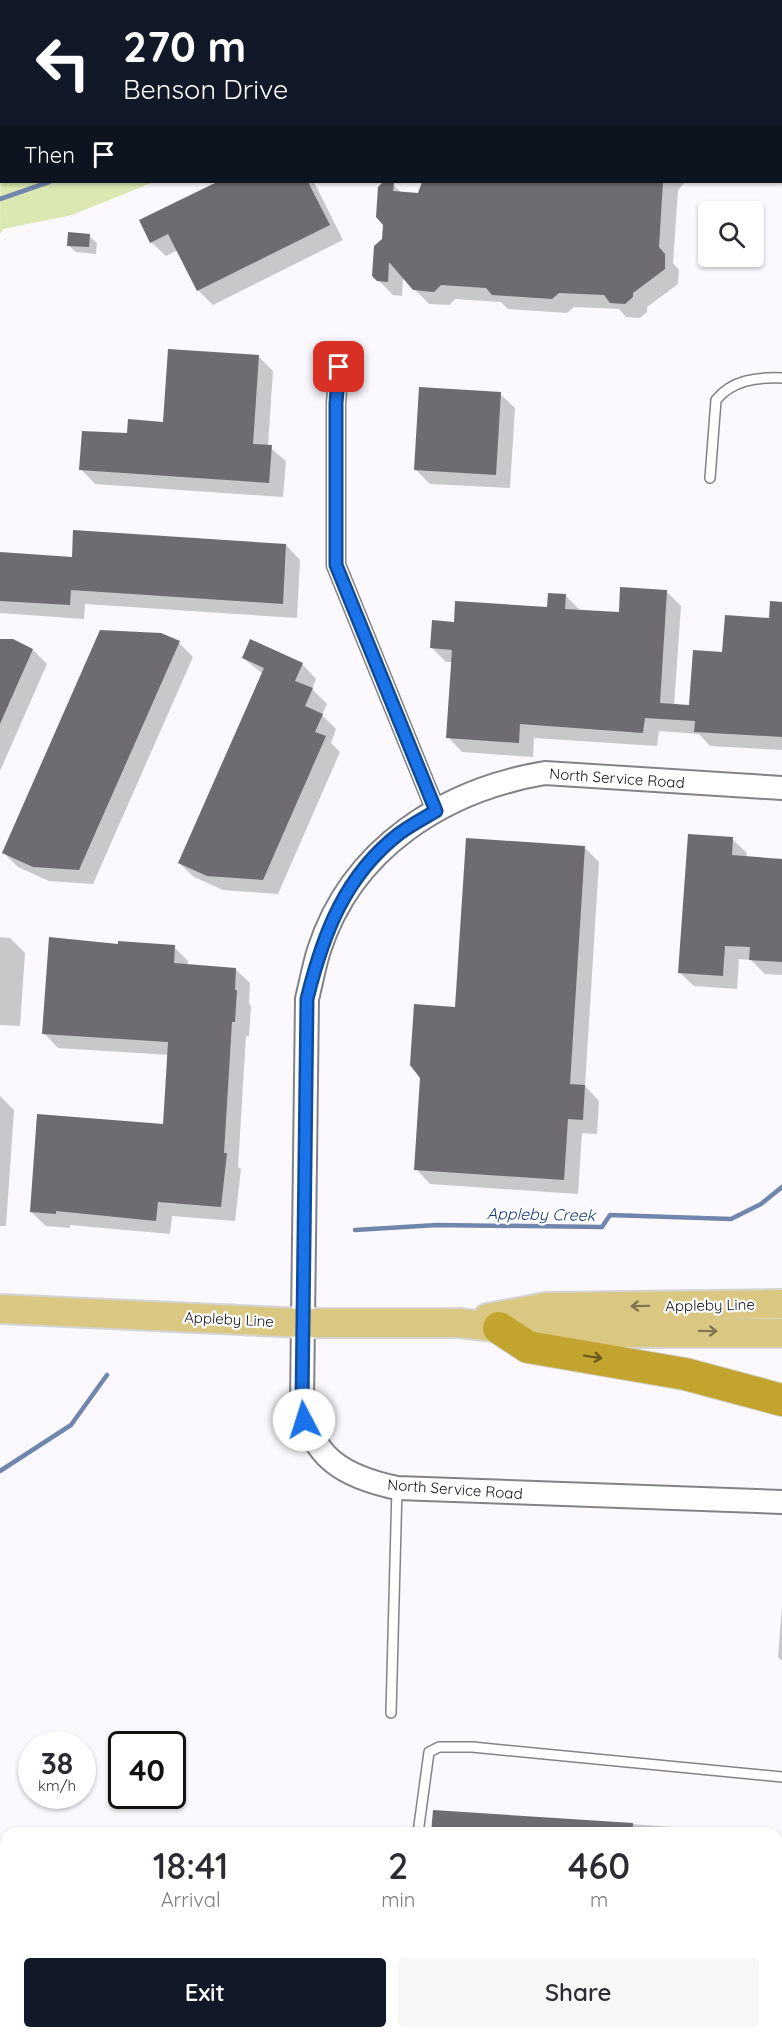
<!DOCTYPE html>
<style>
:root{--surface:#fff;--page:#f7f7f7;--text:#2b2b33;--muted:#7c7c81;--accent:#111827}
body{margin:0;font-family:Quicksand,sans-serif;background:var(--page);color:var(--text);height:100vh;display:flex;flex-direction:column;font-size:22px;white-space:nowrap}
*{box-sizing:border-box;margin:0}
p{font-size:20px;color:var(--muted)}
.icon{flex:none;width:33px;height:33px;fill:none;stroke:currentColor;stroke-width:2;stroke-linecap:round;stroke-linejoin:round}
.map{position:relative;flex:1;overflow:hidden}
.sheet{position:absolute;left:0px;top:1827px;width:783px;height:212px;display:flex;flex-direction:column;background:var(--surface);border-radius:18px 18px 0 0;box-shadow:0 2px 4px #0004}
.sheet>*{flex:none}
.top-card{position:absolute;left:0px;top:0px;width:783px;height:183px;box-shadow:0 2px 4px #0004;background:#111827;color:#fff;overflow:hidden}
.buttons{position:absolute;left:698px;top:201px;display:grid;gap:12px}
.buttons a{display:grid;place-items:center;width:66px;height:66px;border-radius:6px;background:var(--surface);box-shadow:0 2px 4px #0004;font-size:30px}
.speed{position:absolute;left:18px;top:1731px;display:flex;gap:12px;font-size:30px;font-weight:700;text-align:center}
.speed>*{display:grid;place-content:center;width:78px;height:78px;border-radius:50%;background:var(--surface);box-shadow:0 2px 4px #0004;line-height:1}
.speed small{font-size:15px;font-weight:400}
.speed .limit{border:3px solid #111;border-radius:9px;background:#fff;color:#111}
.pin{position:absolute;display:grid;place-items:center;width:51px;height:51px;color:#fff;margin:-26px;border-radius:12px;box-shadow:0 3px 9px #0006}
.me{position:absolute;width:66px;margin:-33px;rotate:355deg;stroke-linejoin:round;filter:drop-shadow(0 0 4px #0008)}
.turn{display:flex;align-items:center;gap:21px;height:126px;padding:0 24px;font-size:27px}
.turn .icon{width:78px;height:78px;stroke-width:2.5}
.turn b{display:block;font-size:42px;line-height:51px}
.then{display:flex;align-items:center;height:57px;padding:0 24px;background:#0003;gap:12px;font-size:22px}
.eta{display:flex;justify-content:space-evenly;align-items:center;height:102px;text-align:center}
.eta b{font-size:36px;font-weight:600;line-height:42px}
.primary-button{display:flex;gap:12px;margin-top:auto;padding:12px 24px}
.primary-button a{flex:1;height:69px;border-radius:6px;background:var(--accent);color:#fff;font-size:24px;font-weight:600;line-height:69px;text-align:center}
.primary-button a+a{background:var(--page);color:var(--text)}
.map>svg:first-child{display:block}
.green{fill:#dbe8b1}
.shadow{fill:#0003}
.lines{fill:none;stroke-linecap:round;stroke-linejoin:round}
.stream{stroke:#7186ac;stroke-width:4.5}
.building{fill:#6e6c70}
.service-casing{stroke:#838286;stroke-width:12}
.minor-casing{stroke:#838286;stroke-width:21}
.tertiary-casing{stroke:#838286;stroke-width:26}
.primary-casing{stroke:#d4d4d4;stroke-width:32}
.motorway-casing{stroke:#d4d4d4;stroke-width:34}
.service{stroke:#fff;stroke-width:9}
.minor{stroke:#fff;stroke-width:18}
.tertiary{stroke:#fff;stroke-width:22}
.primary{stroke:#dac882;stroke-width:28}
.motorway{stroke:#c2a42e;stroke-width:32}
.oneway{stroke:#807550}
.oneway2{stroke:#6a5a20}
.route-casing{stroke:#114b97;stroke-width:15}
.route{stroke:#1a73e8;stroke-width:10}
.labels{text-anchor:middle;dominant-baseline:central;stroke-width:4.5;stroke-linejoin:round;paint-order:stroke}
.street-label{font-size:15px;fill:#111012;stroke:#fff}
.water-label{font-size:16px;font-style:italic;fill:#143876;stroke:#fff}
</style>
<div class="map">
<svg width="782" height="2038" viewBox="0 0 782 2038">
<rect width="100%" height="100%" fill="#fbf9fd"/>
<path class="green" d="M254 0H697L239 1Z
M1 71 2 182H154L72 215 3 229 0 234Z"/>
<path class="shadow" d="M220 182H314L343 240 213 305 198 290 178 250 166 256 151 242 141 221Z
M423 182H685L678 190 673 263 679 270 678 284 647 307V312L640 318 626 317 619 309 574 307 567 313 508 309 501 302 455 299 449 305 429 304 403 277 402 296 393 295 374 276 383 240 393 185 402 193 419 194Z
M89 236 97 243 96 254 76 252 68 245Z
M258 356 273 371 268 446 286 461 283 497 95 484 81 469 129 435 165 423Z
M500 394 515 408 510 488 430 484 415 469Z
M286 545 300 560 297 618 85 604 84 619 0 613V553L73 558Z
M666 591 681 606 674 706 691 707 724 653 770 619 782 603V750L710 746 699 734 659 731 657 746 534 738 533 757 462 752 448 737 453 662H446L432 648 455 623 549 609 565 595 580 610 620 614Z
M0 640 33 650 47 664 0 771Z
M179 643 193 657 93 884 49 881 18 867 3 852Z
M243 658 302 664 316 679 312 689 327 704 322 715 336 729 331 743 340 752 278 894 223 890 194 877 179 863 263 674Z
M732 839 747 853 746 858 782 860V975L765 974 751 960 739 959 737 989 694 986 679 972Z
M585 848 599 862 585 1086 599 1101 597 1134 582 1133 578 1194 430 1184 416 1169 456 1009Z
M0 937 10 938 25 953 20 1026 0 1025Z
M119 946 174 947 188 961V966L235 969 250 983 249 1003 251 1006 249 1036H246L238 1167 241 1169 235 1221 172 1216 170 1234 70 1225V1228L46 1226 31 1212 164 1125 169 1055 58 1048 44 1033Z
M0 1096 14 1110 6 1226H0Z
M782 1606V1661L778 1657Z
M434 1811 735 1831 737 1833H433Z
M777 1853H782V2038H472V2032H777Z"/>
<g class="lines">
<path class="stream" d="M584 2 586 0
M0 199 49 182
M355 1230 437 1225 602 1227 610 1215 731 1219 761 1204 782 1187
M0 1471 71 1425 107 1375"/>
</g>
<path class="building" d="M217 182H308L330 225 197 291 168 234 150 243 139 220Z
M383 182 394 183 393 191 418 193 422 182H663L659 247 665 254V269L633 293V297L625 304 610 303 604 295 559 293 552 299 492 295 486 288 441 285 434 292 413 290 389 262 388 282 377 281 372 276 374 246 382 239 383 225 376 217 378 187Z
M68 232 90 234 89 247 67 246Z
M168 349 259 355 253 444 272 445 269 483 79 470 82 431 127 433 128 419 163 422Z
M419 387 501 392 496 475 414 470Z
M73 530 286 544 283 604 71 590 70 605 0 601V552L72 557Z
M620 587 667 590 660 703 689 705 693 650 722 652 725 615 769 618 770 601 782 602V737L694 732 695 721 645 718 643 733 520 724 519 743 446 738 452 650 430 648 432 620 454 622 455 601 547 607 548 593 566 594 565 609 619 612Z
M100 630 161 633 180 641 79 870 33 867 2 853Z
M0 639H13L33 649 0 724Z
M250 639 303 663 295 681 313 688 305 706 323 714 315 732 326 736 263 880 207 876 178 863 264 668 242 658Z
M688 834 733 837 732 855 782 859V962L749 960 750 947 725 946 723 976 678 973Z
M466 838 585 846 570 1084 585 1085 583 1120 568 1119 564 1180 414 1170 420 1078 410 1065 414 1004 455 1007Z
M49 937 118 944V941L175 945 174 963 236 968 235 990H237L235 1022H232L224 1153H227L221 1207 158 1202 156 1221 56 1211V1214L30 1212 37 1114 163 1124 165 1092 168 1042 42 1034Z
M433 1810 633 1823V1833H431Z"/>
<g class="lines">
<g class="service-casing">
<path id="service" d="M710 478 716 400C732 380 757 377 782 378
M391 1713 397 1488
M418 1833 429 1752 439 1747H472L782 1777
M411 2032 413 2038"/>
</g>
<g class="minor-casing">
<path id="minor" d="M339 367 336 403V565L436 811"/>
</g>
<g class="tertiary-casing">
<path id="tertiary" d="M782 788 545 773C444 790 352 848 319 950 314 966 311 983 307 999L302 1401C310 1458 345 1477 397 1488L782 1502"/>
</g>
<g class="primary-casing">
<path id="primary" d="M0 1309 303 1323H459L545 1333H782
M488 1318 546 1307 782 1304"/>
</g>
<g class="motorway-casing">
<path id="motorway" d="M499 1328 528 1347 685 1374 782 1400"/>
</g>
<use href="#service" class="service"/>
<use href="#minor" class="minor"/>
<use href="#tertiary" class="tertiary"/>
<use href="#primary" class="primary"/>
<use href="#motorway" class="motorway"/>
</g>
<defs><path id="oneway-shaft" d="M-6 0H5M1.5-3L5.5 0L1.5 3" fill="none" stroke-width="1.6" stroke-linecap="round" stroke-linejoin="round" transform="scale(1.5)"/></defs>
<g class="oneway">
<use href="#oneway-shaft" transform="translate(640 1306) rotate(179)"/>
<use href="#oneway-shaft" transform="translate(708 1331) rotate(1)"/>
</g>
<use class="oneway2" href="#oneway-shaft" transform="translate(593 1357) rotate(9)"/>
<g class="lines">
<g class="route-casing">
<path id="route" d="M304 1420 302 1401 307 999C323 934 345 875 400 833 411 825 424 818 436 811L336 565V403L339 367"/>
</g>
<use href="#route" class="route"/>
</g>
<g class="labels">
<g class="street-label">
<text transform="translate(617 778) rotate(4)">North Service Road</text>
<text transform="translate(710 1305) rotate(-1)">Appleby Line</text>
<text transform="translate(229 1319) rotate(3)">Appleby Line</text>
<text transform="translate(455 1489) rotate(4)">North Service Road</text>
</g>
<g class="water-label">
<text transform="translate(541 1214) rotate(1)">Appleby Creek</text>
</g>
</g>
</svg>
<div class="buttons">
<a><svg class="icon" aria-label="search" viewBox="0 0 24 24"><circle cx="10" cy="10" r="6"/><path d="M15 15l6 6"/></svg></a>
</div>
<div class="speed"><div>38<small>km/h</small></div><div class="limit">40</div></div>
<div class="pin" style="left:339px;top:367px;background:#d93025"><svg class="icon" aria-label="arrive" viewBox="0 0 24 24"><path d="M6 21V4h12l-3 4 3 4H6"/></svg></div>
<svg class="me" style="left:304px;top:1420px" viewBox="-20 -20 40 40"><circle r="19" fill="#fff"/><path d="M0-13L10 11 0 6-10 11z" fill="#1a73e8"/></svg>
<div class="top-card">
<div class="turn"><svg class="icon" aria-label="left" viewBox="0 0 24 24"><path d="M17 20v-9H6M10 6l-5 5 5 5"/></svg><div><b>270 m</b>Benson Drive</div></div>
<div class="then">Then<svg class="icon" aria-label="arrive" viewBox="0 0 24 24"><path d="M6 21V4h12l-3 4 3 4H6"/></svg></div>
</div>
<section class="sheet">
<div class="eta">
<div><b>18:41</b><p>Arrival</p></div>
<div><b>2</b><p>min</p></div>
<div><b>460</b><p>m</p></div>
</div>
<div class="primary-button"><a>Exit</a><a>Share</a></div>
</section>
</div>
